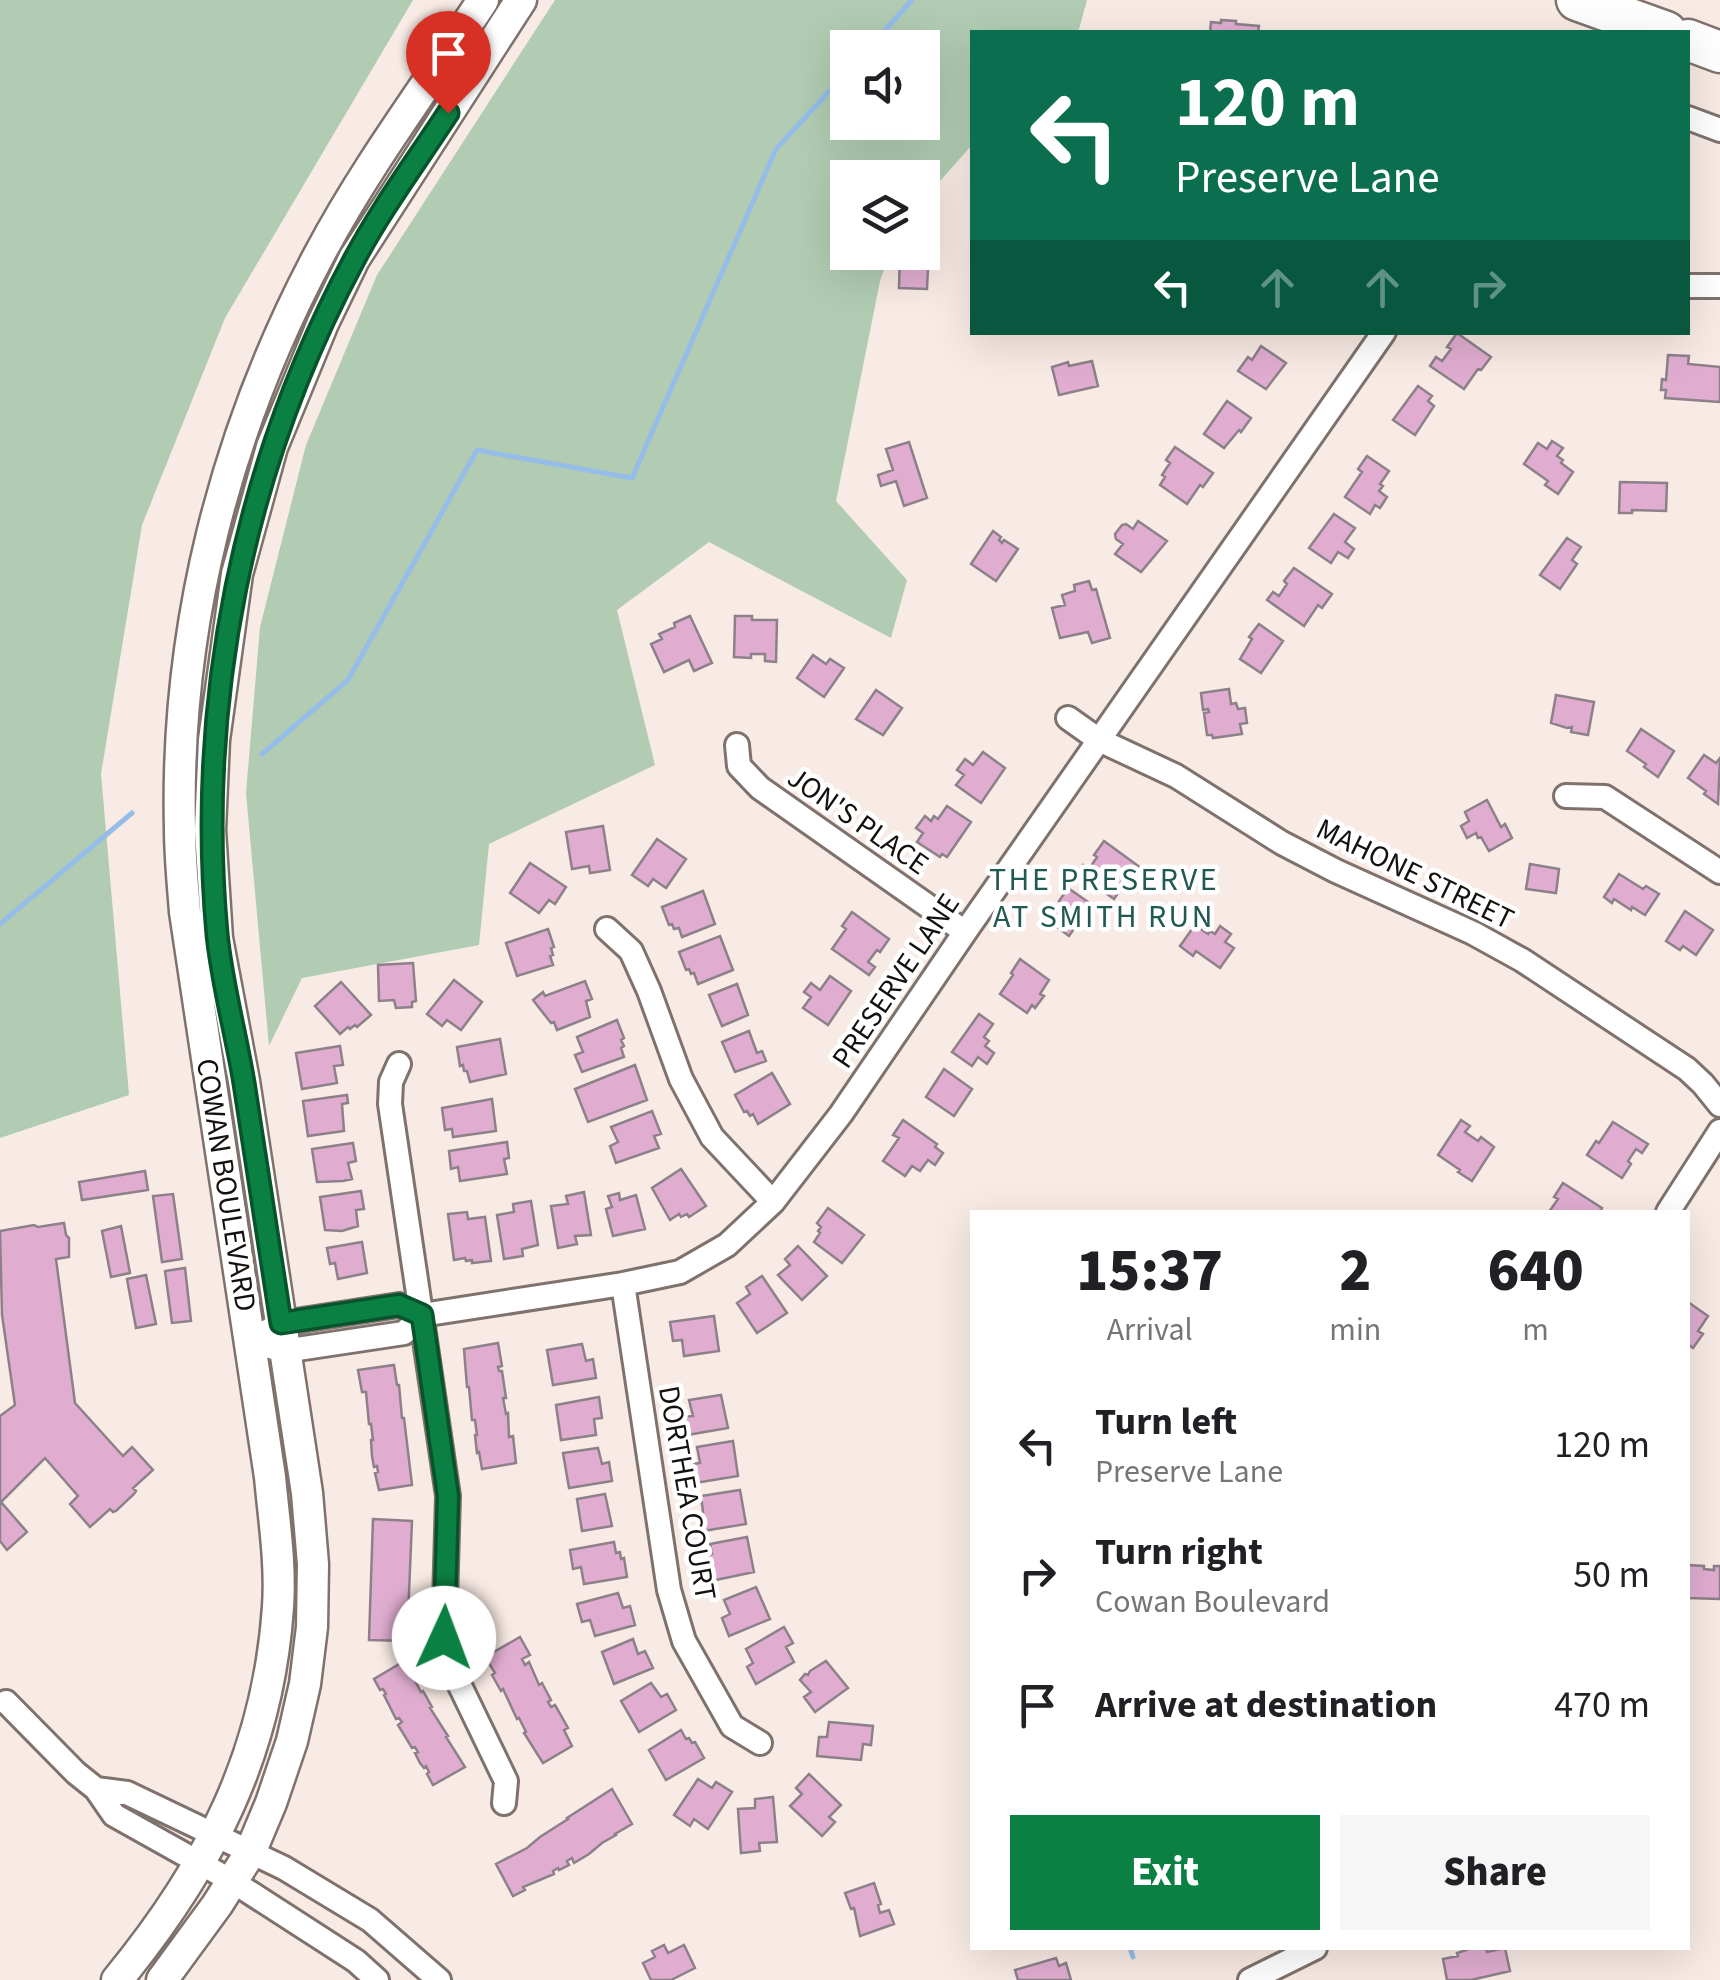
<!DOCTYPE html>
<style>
:root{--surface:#fff;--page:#f6f6f6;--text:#202124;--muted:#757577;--accent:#0b8043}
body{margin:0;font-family:"Source Sans 3",sans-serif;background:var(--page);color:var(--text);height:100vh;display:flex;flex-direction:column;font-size:38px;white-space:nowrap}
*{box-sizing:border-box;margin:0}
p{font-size:32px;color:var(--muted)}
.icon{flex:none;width:55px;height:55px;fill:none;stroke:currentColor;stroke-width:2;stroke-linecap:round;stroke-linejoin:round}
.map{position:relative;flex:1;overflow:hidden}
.panel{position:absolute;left:970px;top:1210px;width:720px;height:740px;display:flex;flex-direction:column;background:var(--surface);border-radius:0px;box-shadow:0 10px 40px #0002}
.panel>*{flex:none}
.guide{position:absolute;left:970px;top:30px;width:720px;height:305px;border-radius:0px;box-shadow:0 10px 40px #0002;background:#0b6e4f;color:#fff;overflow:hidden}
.fabs{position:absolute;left:830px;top:30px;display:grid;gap:20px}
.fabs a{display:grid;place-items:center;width:110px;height:110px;border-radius:0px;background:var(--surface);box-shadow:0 10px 40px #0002;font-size:50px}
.pin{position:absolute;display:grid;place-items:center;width:85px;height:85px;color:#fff;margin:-102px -42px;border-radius:50% 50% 50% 0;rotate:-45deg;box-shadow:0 0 10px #0007}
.pin .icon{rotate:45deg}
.me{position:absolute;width:110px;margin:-55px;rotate:2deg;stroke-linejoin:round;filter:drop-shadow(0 0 8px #0008)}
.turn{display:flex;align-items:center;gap:35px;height:210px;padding:0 40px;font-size:45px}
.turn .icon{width:130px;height:130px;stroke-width:2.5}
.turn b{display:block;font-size:70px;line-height:85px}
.lanes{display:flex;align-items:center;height:95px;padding:0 40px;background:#0003;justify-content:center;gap:50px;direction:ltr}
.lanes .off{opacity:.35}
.eta{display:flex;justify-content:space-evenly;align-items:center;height:170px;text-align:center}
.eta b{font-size:60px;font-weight:800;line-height:70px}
.button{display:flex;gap:20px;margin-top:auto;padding:20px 40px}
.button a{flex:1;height:115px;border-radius:0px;background:var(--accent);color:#fff;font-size:40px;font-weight:800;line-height:115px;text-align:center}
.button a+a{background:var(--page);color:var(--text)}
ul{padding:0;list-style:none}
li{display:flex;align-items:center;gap:30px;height:130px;padding:0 40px}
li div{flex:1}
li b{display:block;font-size:38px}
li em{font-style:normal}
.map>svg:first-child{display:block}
.green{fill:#b1ccb2;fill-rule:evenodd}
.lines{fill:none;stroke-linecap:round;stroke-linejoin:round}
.stream{stroke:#95bde8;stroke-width:5}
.building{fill:#e0add0;stroke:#8d8189;stroke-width:2.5}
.street-casing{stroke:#7f726d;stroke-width:28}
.secondary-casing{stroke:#7f726d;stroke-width:35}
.highway-casing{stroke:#7f726d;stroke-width:45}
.street{stroke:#fff;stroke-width:22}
.secondary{stroke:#fff;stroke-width:30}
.highway{stroke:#fff;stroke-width:40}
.route-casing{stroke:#07532c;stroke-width:25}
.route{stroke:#0b8043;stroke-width:18}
.labels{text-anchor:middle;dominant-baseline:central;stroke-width:9;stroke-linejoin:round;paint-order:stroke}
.street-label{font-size:30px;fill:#14100e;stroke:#fff}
.neighbourhood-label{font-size:32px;letter-spacing:2.5px;fill:#225950;stroke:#fff}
</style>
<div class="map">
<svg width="1720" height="1980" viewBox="0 0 1720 1980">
<rect width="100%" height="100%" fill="#f8eae4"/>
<path class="green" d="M0 0H413L225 318 142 525 101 774 129 1095 0 1138Z
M555 0H1087L1079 29 1076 32H972V145L923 200 922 178H848V252L890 253 880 281 836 501 907 580 891 638 709 542 617 610 655 765 489 844 479 945 302 978 269 1046 246 793 260 627 306 445 377 275ZM848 48H922V122H848Z"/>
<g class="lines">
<path class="stream" d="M869 48 912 0
M262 754 348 680 477 450 632 478 776 149 848 71
M0 924 132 813
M1130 1948 1133 1957"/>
</g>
<path class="building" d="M1221 20 1236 21V24L1259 26 1258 32H1210L1211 22 1221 23Z
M922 248H929L927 289 899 288 900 252H922Z
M1457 333 1491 357 1481 370 1478 369 1464 389 1430 366 1436 357 1442 361 1451 349 1447 347Z
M1261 346 1286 363 1266 389 1238 371 1248 357 1252 360Z
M1668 355 1689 356 1688 364 1720 367V402L1665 398 1666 390H1661L1662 379 1666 380Z
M1092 361 1098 386 1059 395 1052 367 1068 362 1069 366Z
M1418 386 1432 396 1428 401 1434 406 1415 435 1393 420Z
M1227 401 1251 418 1241 432 1239 430 1224 448 1204 434Z
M1552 441 1563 448 1557 456 1563 460 1561 463 1573 472 1558 494 1545 485 1548 481 1524 464 1538 443 1547 449Z
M909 442 927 498 904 506 896 481 881 486 878 475 893 470 886 449Z
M1175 447 1213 473 1203 487 1200 485 1187 504 1160 485 1165 477 1162 475 1170 463 1166 460Z
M1367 456 1389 471 1380 484 1383 486 1379 491 1387 497 1380 508 1375 505 1370 514 1345 497 1362 472 1358 469Z
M1620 482 1667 483 1666 511 1632 510V513H1619Z
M1334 514 1355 528 1345 542 1354 549 1348 558 1338 552 1331 563 1309 548Z
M1138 521 1167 541 1141 572 1115 554 1123 544 1116 539 1115 534 1122 525 1126 524 1133 529Z
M993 531 1001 537 999 540 1002 543 1004 540 1018 549 996 581 971 564Z
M1567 538 1581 547 1572 560 1577 564 1560 589 1540 575Z
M1294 568 1332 594 1322 608 1318 605 1304 626 1267 600 1273 592 1279 596 1287 584 1284 581Z
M1089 581 1092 590 1096 589 1110 638 1092 643 1088 632 1060 638 1052 608 1065 605 1062 595 1075 591 1074 585Z
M690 616 712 663 694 671 689 660 664 672 651 644 662 639 659 634 675 627 674 623Z
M735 616H752V620H777L776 662 765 661V654H751V658L734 657Z
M1259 624 1283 641 1261 673 1240 659 1252 639 1249 637Z
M813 655 826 664 830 659 844 668 824 697 797 678Z
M1229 689 1231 704 1236 703 1238 709 1245 708 1247 723 1240 724 1242 734 1213 738 1212 735H1207L1204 713 1209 712 1208 709 1203 710 1201 693Z
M876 690 902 708 883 735 856 719Z
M1556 695 1594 702 1588 735 1571 732 1572 727 1567 728 1551 723Z
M1641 729 1674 751 1658 777 1644 767 1646 764 1627 751Z
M983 752 1005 768 981 803 956 785 964 775 957 770 965 759 973 765Z
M1704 755 1716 763 1720 758 1718 804 1704 794 1706 791 1688 778Z
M1487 800 1501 827 1505 824 1512 838 1489 851 1481 837 1478 838 1476 833 1467 838 1461 826 1469 821 1465 812Z
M947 806 971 822 947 857 942 854 940 857 917 842 923 833 916 828 925 816 931 821 934 816 938 819Z
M603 826 610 870 590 873 589 866 572 869 566 832Z
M657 839 686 859 666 888 653 879 648 886 632 875Z
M1104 841 1141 868 1132 882 1128 879 1114 899 1077 873 1083 865 1089 869 1097 857 1094 855Z
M530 863 566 887 555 904 549 900 539 913 510 893Z
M1530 864 1559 869 1556 893 1526 889Z
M1619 874 1643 889 1646 886 1659 894 1645 915 1632 907 1631 910 1614 899 1612 903 1604 897Z
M1068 888 1091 904 1069 936 1050 922 1062 904 1059 901Z
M703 891 715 924 682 937 679 928 674 929 672 924 669 925 662 907Z
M1685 911 1713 930 1696 955 1683 946 1680 950 1666 941Z
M852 912 889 939 880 952 877 950 868 962 875 967 869 975 832 949 846 929 842 926Z
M1195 925 1208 934 1210 931 1215 934 1220 926 1231 934 1225 942 1234 948 1220 968 1196 951 1193 956 1180 946Z
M548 929 554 947 551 948 553 955 550 956 553 965 517 976 506 943Z
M720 936 733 970 698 984 694 973 691 974 689 969 686 970 679 952Z
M1020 959 1049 980 1040 994 1044 996 1035 1008 1032 1005 1027 1013 1000 994 1013 975 1011 973Z
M413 963 416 1001 412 1002V1007L396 1008 394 1000 379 1001 378 965Z
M830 976 851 991 828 1025 803 1008 811 997 804 992 811 983 820 990Z
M454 980 482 1002 461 1030 447 1020 442 1026 427 1014Z
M585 981 592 999 586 1001 590 1017 557 1030 554 1022 551 1023 533 1000 543 992 545 996Z
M341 982 371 1015 357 1027 355 1025 350 1029 348 1027 340 1034 315 1006Z
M737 984 748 1015 722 1026 709 995Z
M979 1014 993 1024 984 1037 989 1041 985 1046 994 1053 987 1064 978 1057 972 1066 952 1052Z
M617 1020 624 1038 621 1040 624 1046 621 1048 624 1057 582 1072 575 1055 583 1052 577 1037Z
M749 1031 757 1053 762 1051 766 1061 735 1072 722 1042Z
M500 1039 506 1074 470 1082 467 1071H464L463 1065 460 1066 457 1047Z
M340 1046 343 1065 334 1066 337 1083 302 1089 296 1053Z
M635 1065 647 1100 588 1122 575 1089Z
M944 1069 972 1089 954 1116 926 1097Z
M772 1073 790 1104 758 1124 753 1114 750 1116 747 1111 744 1112 735 1095Z
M347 1095 348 1103 342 1104 344 1131 308 1136 303 1101Z
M492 1099 496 1131 453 1137 452 1129 445 1130 442 1108Z
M652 1111 661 1134 654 1136 659 1148 616 1163 610 1146 618 1142 611 1127Z
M903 1120 937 1144 935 1147 943 1153 935 1165 928 1160 920 1171 912 1166 905 1176 883 1161 899 1138 893 1135Z
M1461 1120 1470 1126 1465 1132 1478 1141 1481 1137 1494 1147 1472 1181 1458 1172 1460 1170 1438 1155Z
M1613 1122 1648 1144 1642 1153 1636 1149 1628 1161 1631 1164 1622 1178 1587 1155 1596 1141 1599 1143Z
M507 1142 509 1158 504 1159 507 1174 460 1181 458 1167 451 1169 449 1151Z
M353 1143 356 1161 348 1163 352 1179 343 1181 317 1182 312 1149Z
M681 1169 706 1206 689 1217 687 1214 681 1217 679 1214 670 1220 652 1188Z
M145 1171 148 1190 82 1200 79 1182Z
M1563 1183 1602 1208 1599 1212H1549L1558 1199 1554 1197Z
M361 1191 364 1209 356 1210 358 1226 342 1231 325 1230 320 1197Z
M584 1192 591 1235 575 1236 577 1244 558 1248 551 1206 568 1204 566 1196Z
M619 1193 620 1200 636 1195 645 1229 613 1236 606 1209 612 1207 608 1196Z
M173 1194 182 1259 162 1262 153 1196Z
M531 1201 538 1245 522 1249 523 1256 504 1259 497 1215 514 1212 513 1204Z
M828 1208 864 1235 842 1263 814 1242 820 1233 818 1231 821 1227 817 1223Z
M467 1212 468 1219 485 1217 491 1261 472 1263V1260L466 1261 465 1258 454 1260 448 1214Z
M64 1223 66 1235 69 1238V1257L56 1259 75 1403 123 1456 132 1447 153 1470 133 1488 136 1491 134 1494 116 1511 113 1512 110 1509 90 1527 70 1504 78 1496 45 1458 1 1502 27 1532 7 1550 0 1541V1416L15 1405 2 1315 0 1231 34 1225 38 1227Z
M121 1226 130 1273 111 1277 102 1231Z
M362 1242 367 1273 338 1279 335 1263 330 1264 327 1248Z
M798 1246 827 1276 802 1300 778 1275 790 1265 785 1259Z
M185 1268 191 1321 172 1323 165 1271Z
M146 1275 156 1324 136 1328 127 1279Z
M762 1276 787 1313 757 1333 737 1303 750 1294 746 1287Z
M1688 1302 1708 1316 1698 1331 1703 1334 1693 1348 1689 1345 1688 1348Z
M714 1316 719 1351 684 1356 682 1340 673 1341 670 1322Z
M498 1343 502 1366 498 1367 499 1371H502L506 1398H503L506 1414 508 1413 509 1437 513 1436 516 1463 482 1469 479 1452 477 1453 475 1435H477L475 1420H472L469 1387H467L464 1349Z
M582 1344 586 1361 593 1359 596 1378 553 1385 547 1350Z
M394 1365 397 1385H399L402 1418H404L412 1485 379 1490 375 1473 378 1472 377 1466 374 1467 372 1456 371 1440H373L371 1424H369L366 1392H362L358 1370Z
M721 1395 728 1428 687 1435 684 1417 693 1416 689 1400Z
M599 1397 602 1418 594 1419 596 1435 561 1440 556 1405Z
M733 1441 738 1476 695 1483 692 1464 700 1463 697 1447Z
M598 1448 602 1464 609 1462 612 1481 569 1488 563 1453Z
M740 1490 746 1524 703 1531 700 1513 703 1512 701 1496Z
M605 1494 612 1526 582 1531 577 1499Z
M373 1519 412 1521 407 1641 369 1640Z
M747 1537 754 1572 711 1581 707 1562 710 1561 709 1555 712 1554 710 1544Z
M614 1542 616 1553 620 1552 621 1559 624 1558 627 1577 584 1584 581 1567 573 1569 570 1550Z
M1688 1565 1704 1566V1569L1714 1570V1566H1720V1599L1688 1598Z
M756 1587 770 1619 729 1636 722 1618 730 1614 724 1600Z
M618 1593 623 1608 630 1606 635 1625 595 1636 590 1620 582 1622 577 1604Z
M784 1627 793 1643 786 1647 794 1662 756 1684 747 1667 753 1663 746 1649Z
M520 1637 530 1655 522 1659 525 1665 529 1662 539 1685 542 1683 551 1700 548 1702 551 1707 555 1705 568 1728 564 1730 572 1746 543 1763 524 1733 526 1732 519 1718 517 1719 503 1689 501 1691 492 1675 495 1673 485 1657Z
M633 1639 638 1654 645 1651 653 1668 614 1684 602 1652Z
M406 1660 414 1675V1679L421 1692 423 1691 432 1707 430 1708 448 1736 446 1737 465 1767 433 1785 427 1774 429 1772 426 1766 424 1768 420 1763 415 1753 418 1752 415 1747 412 1748 398 1725 402 1722 399 1718 396 1719 384 1695 386 1694 383 1689 380 1690 374 1679Z
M826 1661 848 1688 815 1712 804 1697 811 1692 800 1680 805 1674 808 1675 810 1671Z
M651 1683 661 1697 667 1694 676 1710 639 1732 621 1701Z
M829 1722 873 1726 871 1745 863 1744 861 1760 817 1756 819 1737H827Z
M681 1730 686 1739 689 1738 692 1743 695 1742 704 1758 666 1780 649 1750Z
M809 1774 841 1805 829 1817 835 1822 822 1836 790 1806 802 1794 796 1788Z
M698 1779 712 1788 716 1782 732 1792 708 1829 694 1819 690 1826 674 1815Z
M612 1789 632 1824 615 1834 616 1835 602 1843 589 1854 574 1863 572 1858 567 1861 569 1865 559 1870 558 1868 553 1871 554 1874 523 1887 525 1890 513 1896 496 1864 527 1848 540 1837 568 1819 567 1818Z
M773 1797 777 1842 759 1843 760 1851 741 1853 738 1809 755 1808V1799Z
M874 1883 881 1904 878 1905 880 1913 889 1910 894 1924 860 1936 854 1908 851 1909 845 1893Z
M664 1945 668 1953 684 1945 695 1968 671 1980H651L643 1963 655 1957 652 1951Z
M1472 1948H1486L1487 1952 1505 1948 1510 1971 1471 1980H1447L1443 1959 1458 1956 1457 1953Z
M1056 1958 1059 1966 1066 1963 1071 1980H1018L1015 1970Z"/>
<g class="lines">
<g class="street-casing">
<path id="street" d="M1688 118 1720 130
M1688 286H1720
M1068 718 1099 740 1176 776 1282 843 1336 871 1473 933 1522 960 1687 1069 1703 1084 1720 1105
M737 745 739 766 760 788 965 932
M1566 796 1605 797 1720 872
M607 929 631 951 649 991 681 1079 712 1137 773 1202
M399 1064 391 1082 390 1104 448 1496 444 1638 449 1663 506 1781 504 1803
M1668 1212 1720 1131
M623 1284 669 1590 684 1641 732 1726 760 1743
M250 1341 281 1323 302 1320 399 1305 422 1315 623 1284 680 1272 727 1245 773 1202 841 1114 965 932 1384 332
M270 1347 284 1351 404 1333 422 1315
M6 1702 76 1773 96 1789 114 1815 232 1881 356 1961 377 1980
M96 1789 127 1793 284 1868 370 1920 439 1980
M1250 1980 1315 1948"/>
</g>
<g class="secondary-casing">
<path id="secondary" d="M117 1980C209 1868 268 1754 278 1607 281 1564 274 1520 270 1477L185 912C183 885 180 857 180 829 175 628 225 432 319 255 366 166 428 84 483 0
M162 1980 217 1905 250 1853 271 1803 292 1741 305 1684 312 1627 313 1564 307 1493 244 1081 217 938 210 830 214 740 237 574 272 447 323 323 354 259 521 0"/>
</g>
<g class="highway-casing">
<path id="highway" d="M1577 0 1666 32
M1688 40 1720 52"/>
</g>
<use href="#street" class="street"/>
<use href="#secondary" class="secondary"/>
<use href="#highway" class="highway"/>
</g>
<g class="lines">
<g class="route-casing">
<path id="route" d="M444 1638 448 1496 422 1315 399 1305 281 1323C269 1243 257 1163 244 1083 236 1034 222 984 217 934 196 702 243 466 354 260 381 209 416 162 448 113"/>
</g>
<use href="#route" class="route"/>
</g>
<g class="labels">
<g class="street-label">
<text transform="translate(858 821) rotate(35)">JON'S PLACE</text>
<text transform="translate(1415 874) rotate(26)">MAHONE STREET</text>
<text transform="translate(896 981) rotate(-56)">PRESERVE LANE</text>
<text transform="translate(226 1185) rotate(81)">COWAN BOULEVARD</text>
<text transform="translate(687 1493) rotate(80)">DORTHEA COURT</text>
</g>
<g class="neighbourhood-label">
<text x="1104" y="880">THE PRESERVE<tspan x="1104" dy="37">AT SMITH RUN</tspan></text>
</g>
</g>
</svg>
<div class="fabs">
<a><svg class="icon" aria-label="sound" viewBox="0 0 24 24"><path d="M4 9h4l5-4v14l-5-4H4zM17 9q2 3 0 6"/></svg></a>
<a><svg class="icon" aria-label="layers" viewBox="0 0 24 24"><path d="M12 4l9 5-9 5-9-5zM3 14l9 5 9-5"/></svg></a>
</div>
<div class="pin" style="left:448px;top:113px;background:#d93025"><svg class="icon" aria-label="arrive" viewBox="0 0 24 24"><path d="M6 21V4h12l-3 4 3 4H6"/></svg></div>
<svg class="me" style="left:444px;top:1638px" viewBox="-20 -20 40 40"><circle r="19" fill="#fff"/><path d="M0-13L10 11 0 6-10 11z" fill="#0b8043"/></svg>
<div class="guide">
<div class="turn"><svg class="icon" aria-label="left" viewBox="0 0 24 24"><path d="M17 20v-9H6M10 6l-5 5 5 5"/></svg><div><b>120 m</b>Preserve Lane</div></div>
<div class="lanes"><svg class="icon" aria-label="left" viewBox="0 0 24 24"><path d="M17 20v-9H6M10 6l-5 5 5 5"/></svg><svg class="icon off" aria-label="ahead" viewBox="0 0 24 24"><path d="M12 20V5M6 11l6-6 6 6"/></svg><svg class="icon off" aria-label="ahead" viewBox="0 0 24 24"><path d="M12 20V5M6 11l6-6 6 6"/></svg><svg class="icon off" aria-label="right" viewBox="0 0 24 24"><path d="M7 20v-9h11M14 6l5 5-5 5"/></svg></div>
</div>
<section class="panel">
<div class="eta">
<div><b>15:37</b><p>Arrival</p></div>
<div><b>2</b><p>min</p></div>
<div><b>640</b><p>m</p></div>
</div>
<ul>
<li><svg class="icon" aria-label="left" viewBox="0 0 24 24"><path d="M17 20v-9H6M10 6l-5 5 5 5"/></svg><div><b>Turn left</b><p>Preserve Lane</p></div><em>120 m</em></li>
<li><svg class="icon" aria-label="right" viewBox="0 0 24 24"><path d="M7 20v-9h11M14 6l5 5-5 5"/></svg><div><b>Turn right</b><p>Cowan Boulevard</p></div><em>50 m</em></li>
<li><svg class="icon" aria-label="arrive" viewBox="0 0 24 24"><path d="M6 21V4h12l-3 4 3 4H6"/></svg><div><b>Arrive at destination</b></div><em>470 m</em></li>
</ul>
<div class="button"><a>Exit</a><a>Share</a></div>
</section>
</div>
